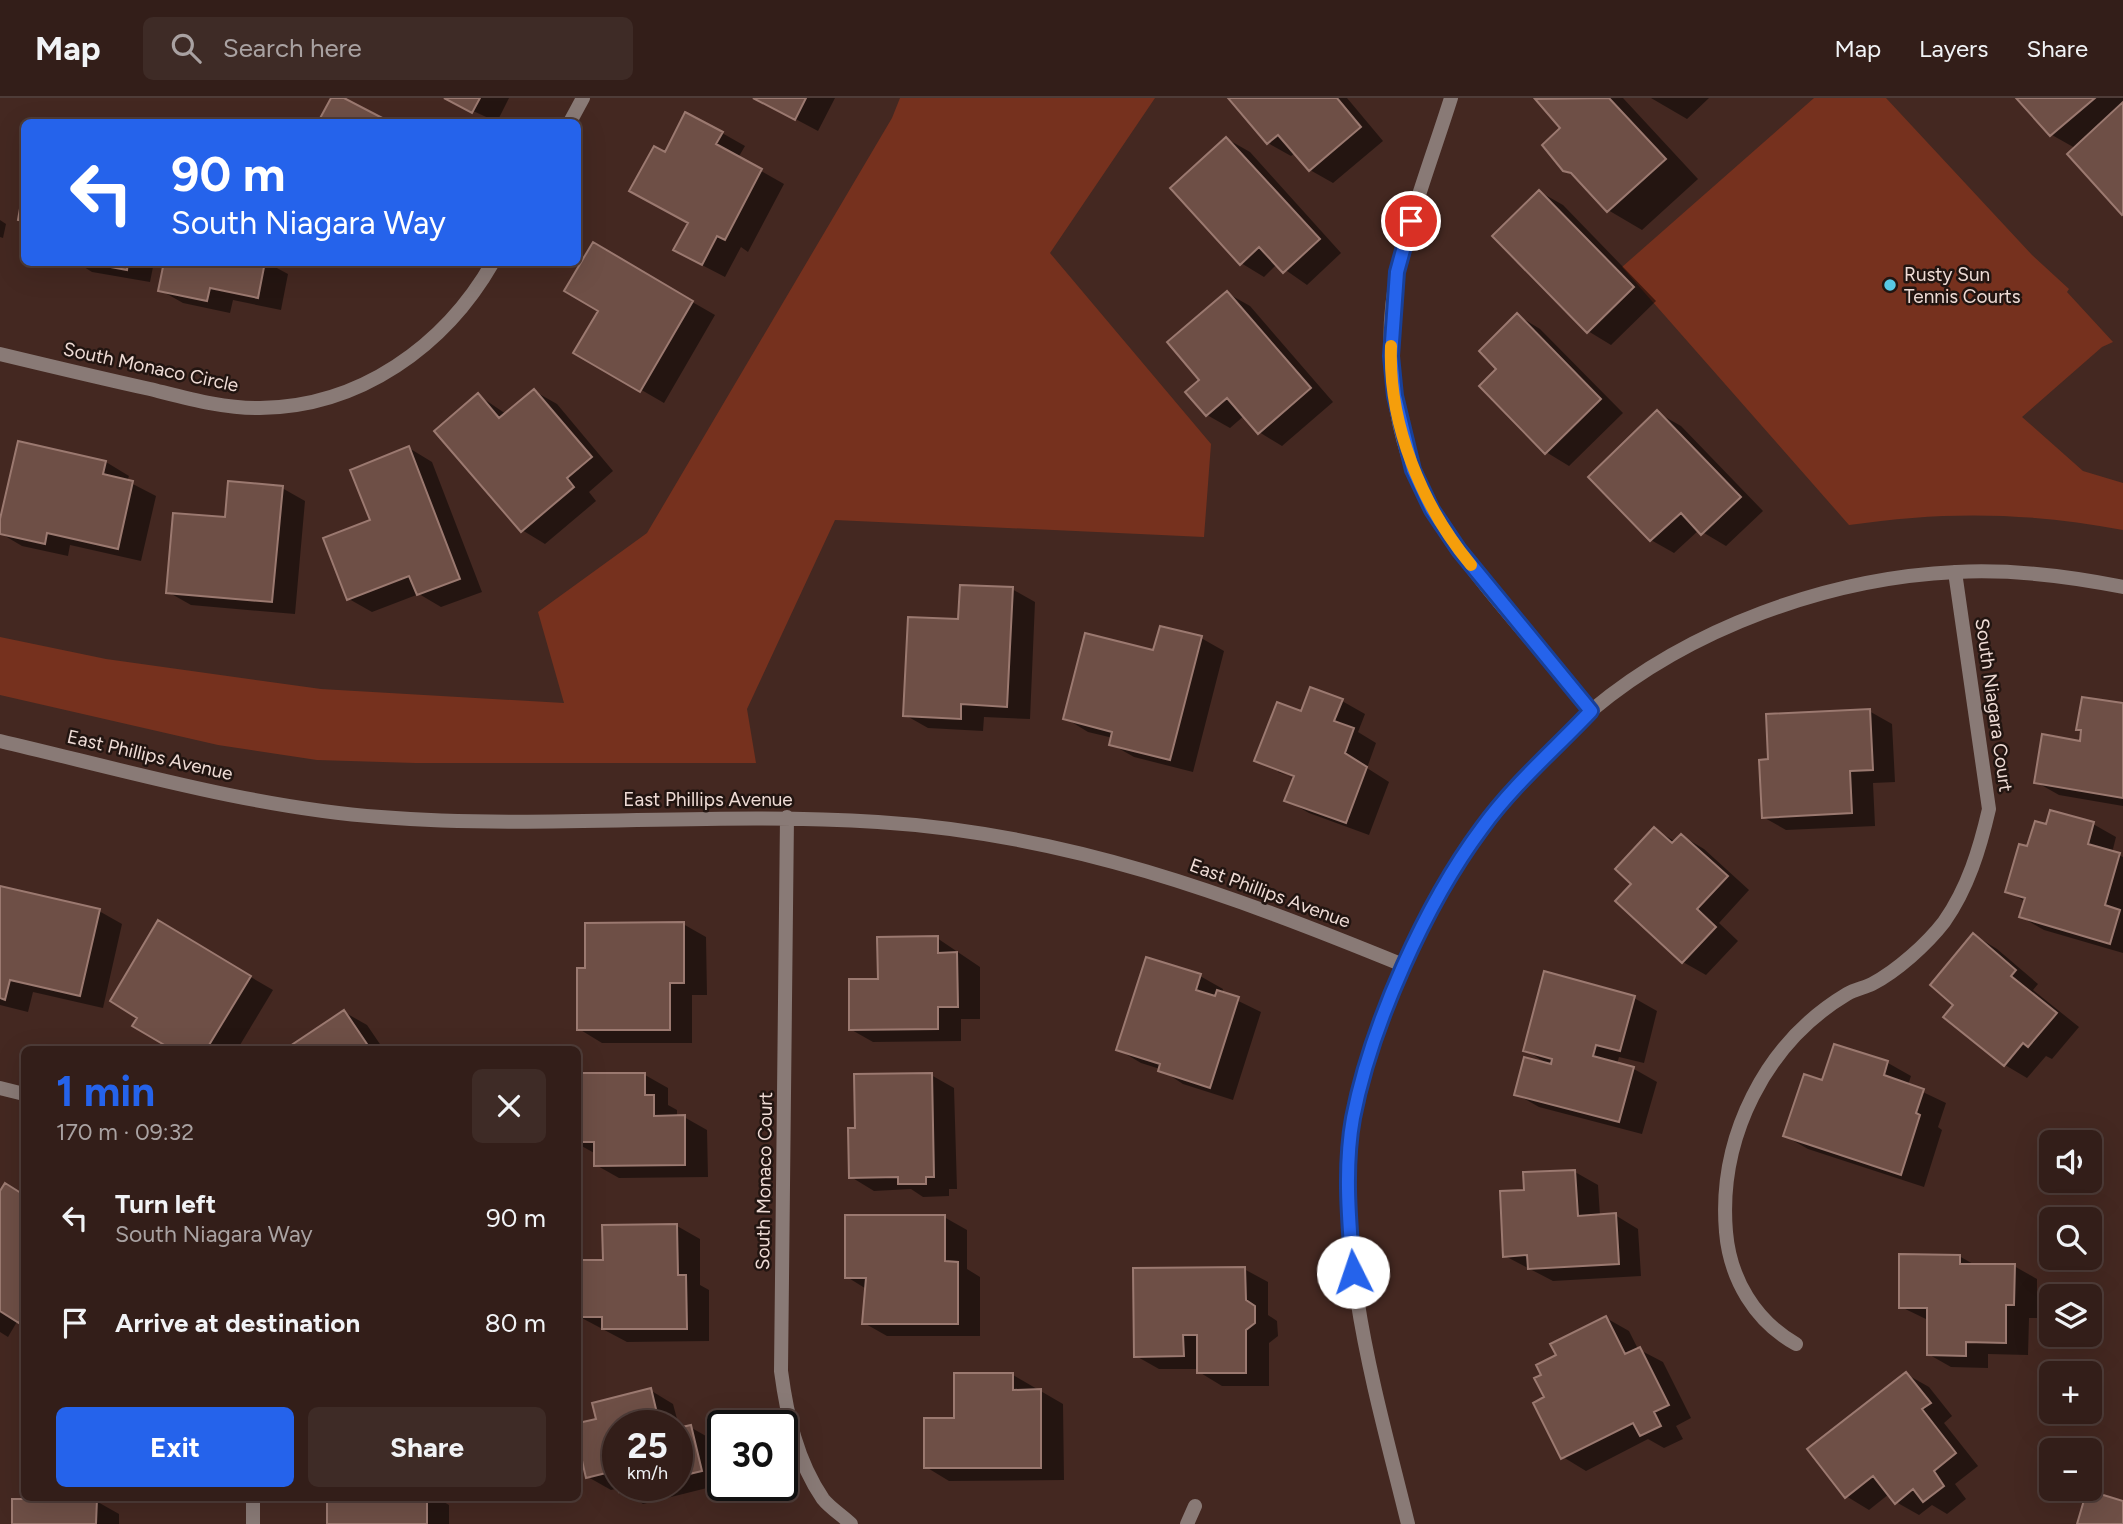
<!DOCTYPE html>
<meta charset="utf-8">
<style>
:root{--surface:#331e19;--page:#3e2b26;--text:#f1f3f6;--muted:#a9a2a2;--line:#4e3c38;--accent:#2563eb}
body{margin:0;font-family:Figtree,sans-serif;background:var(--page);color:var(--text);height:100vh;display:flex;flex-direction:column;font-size:26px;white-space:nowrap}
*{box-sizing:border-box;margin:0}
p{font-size:23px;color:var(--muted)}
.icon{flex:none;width:38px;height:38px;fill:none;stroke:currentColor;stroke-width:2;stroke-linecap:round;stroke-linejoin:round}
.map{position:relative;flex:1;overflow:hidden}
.side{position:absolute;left:21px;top:948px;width:560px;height:455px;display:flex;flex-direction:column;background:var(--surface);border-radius:10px;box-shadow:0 7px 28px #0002,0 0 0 2px var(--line)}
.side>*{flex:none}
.hud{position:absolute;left:21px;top:21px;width:560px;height:147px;border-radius:10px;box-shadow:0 7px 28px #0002,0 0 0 2px var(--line);background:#2563eb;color:#fff;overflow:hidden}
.controls{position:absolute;left:2039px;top:1032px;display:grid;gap:14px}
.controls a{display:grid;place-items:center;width:63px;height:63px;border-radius:10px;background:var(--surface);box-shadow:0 7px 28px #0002,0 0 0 2px var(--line);font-size:35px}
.speed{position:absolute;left:602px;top:1312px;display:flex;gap:14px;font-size:35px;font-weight:700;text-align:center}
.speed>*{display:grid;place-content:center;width:91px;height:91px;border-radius:50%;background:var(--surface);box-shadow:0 7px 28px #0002,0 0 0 2px var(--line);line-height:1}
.speed small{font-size:18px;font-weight:400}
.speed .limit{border:4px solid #111;border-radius:10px;background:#fff;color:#111}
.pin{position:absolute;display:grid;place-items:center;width:60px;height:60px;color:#fff;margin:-30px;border:4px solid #fff;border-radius:50%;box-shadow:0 2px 7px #0007}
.me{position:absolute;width:77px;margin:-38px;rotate:356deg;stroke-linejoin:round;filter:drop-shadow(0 0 5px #0008)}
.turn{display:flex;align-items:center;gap:24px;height:147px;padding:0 35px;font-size:32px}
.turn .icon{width:91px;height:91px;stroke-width:2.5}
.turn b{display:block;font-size:49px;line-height:60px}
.round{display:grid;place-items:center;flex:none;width:74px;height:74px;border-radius:10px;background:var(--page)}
.head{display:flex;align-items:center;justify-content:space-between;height:119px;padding:0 35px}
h1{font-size:42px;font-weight:700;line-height:52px;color:var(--accent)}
.cta{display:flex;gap:14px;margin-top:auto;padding:14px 35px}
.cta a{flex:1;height:80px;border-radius:10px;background:var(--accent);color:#fff;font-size:28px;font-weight:700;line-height:80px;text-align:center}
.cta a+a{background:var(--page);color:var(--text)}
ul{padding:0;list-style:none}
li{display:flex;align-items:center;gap:21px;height:105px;padding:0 35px}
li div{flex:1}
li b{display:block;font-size:26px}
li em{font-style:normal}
header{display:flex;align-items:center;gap:42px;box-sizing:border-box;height:98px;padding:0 35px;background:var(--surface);border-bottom:2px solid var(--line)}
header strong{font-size:33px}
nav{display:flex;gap:38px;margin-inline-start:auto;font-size:24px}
.search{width:490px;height:63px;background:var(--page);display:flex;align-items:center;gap:18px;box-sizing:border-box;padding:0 24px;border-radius:10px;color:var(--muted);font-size:26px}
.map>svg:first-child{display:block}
.green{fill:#76311e}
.shadow{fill:#0007;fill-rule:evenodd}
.building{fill:#6e4f46;stroke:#9b7970;stroke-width:2}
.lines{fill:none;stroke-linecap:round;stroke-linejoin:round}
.minor{stroke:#897a76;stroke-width:14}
.route-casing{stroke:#184099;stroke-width:18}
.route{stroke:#2563eb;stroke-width:12}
.slow{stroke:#f59e0b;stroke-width:12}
.poi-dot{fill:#58c8e4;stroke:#221511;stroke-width:2.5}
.labels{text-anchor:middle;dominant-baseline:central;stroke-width:5;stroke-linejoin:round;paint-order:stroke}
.poi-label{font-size:19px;fill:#efdcd6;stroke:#221511;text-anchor:start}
.street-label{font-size:19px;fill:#efdcd6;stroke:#221511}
</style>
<header>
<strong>Map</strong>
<div class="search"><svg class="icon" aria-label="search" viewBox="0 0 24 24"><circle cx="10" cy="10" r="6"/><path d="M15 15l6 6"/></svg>Search here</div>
<nav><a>Map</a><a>Layers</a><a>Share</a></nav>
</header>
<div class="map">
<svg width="2123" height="1426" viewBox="0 0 2123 1426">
<rect width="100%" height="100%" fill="#442821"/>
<path class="green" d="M900 0H1155L1050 155 1211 346 1204 439 835 422 747 611 756 665H415L317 662 218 647 0 597V539L106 561 321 591 564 605 538 514 647 435 892 20Z
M1814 0H1886L2032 157 2069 191 2067 194 2113 244 2102 249 2022 319 2083 373 2123 385V432C2027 414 1945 413 1849 427L1622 169Z"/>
<path class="shadow" d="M333 0H340L386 24H320Z
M445 0H509L497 24Z
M756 0H835L818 33Z
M1230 0H1347L1383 43 1333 85 1310 72 1295 55 1291 58 1268 45Z
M1623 0 1698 81 1642 132 1608 112 1578 80 1564 72 1563 30 1538 1Z
M1651 0H1709L1687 21Z
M2018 0H2123V115L2075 50 2052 37Z
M722 35 745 48 738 60 784 86 748 154 741 149 725 179 698 165 690 125 665 56Z
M1227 41 1250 54 1341 155 1307 187 1277 166 1264 179 1241 165Z
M1540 94 1563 107 1656 203 1611 247 1588 233Z
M0 122 6 126 3 140 0 139Z
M593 147 715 217 664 305 576 254 600 212Z
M76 164H154L150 184 92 174Z
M165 164H276L275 169 288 176 281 212 233 202 230 215 183 205 160 192Z
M1227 195 1250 208 1333 304 1282 348 1259 334 1245 317 1230 330 1207 317 1202 282Z
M1517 217 1540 231 1623 315 1569 368 1546 354 1499 271Z
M534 293 557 306 613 373 589 394 596 403 545 446 522 432 478 297 506 316Z
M1658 315 1681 328 1763 413 1726 448 1699 432 1674 455 1651 442Z
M409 350 432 364 482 494 441 509 419 496 372 514 349 501 372 423Z
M106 364 129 378 127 383 156 398 141 463 70 447 68 458 22 448 0 435V429Z
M282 390 305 403 295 516 191 507 168 494 226 421Z
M1012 491 1035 504 1030 621 984 619 983 633 928 630 905 617 960 523Z
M1201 540 1224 553 1193 674 1134 659 1111 646 1113 640 1088 634 1065 620 1155 555Z
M1342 603 1365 616 1358 634 1376 645 1367 670 1389 684 1369 737 1309 715 1286 702 1294 681 1256 662 1302 615ZM1278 670 1302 680 1301 683 1278 674Z
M2123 607V708L2059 697 2036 684 2081 645 2083 633 2078 631Z
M1869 613 1892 626 1895 684 1873 685 1875 728 1786 732 1763 719 1770 662Z
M2093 726 2116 739 2112 755 2123 759V855L2044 832 2021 819 2026 804 2007 793 2028 750 2047 728Z
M1654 731 1676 744 1682 738 1704 751 1749 792 1719 825 1738 843 1706 877 1683 864 1618 803 1633 786Z
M0 790 99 813 122 826 103 910 33 894 28 914 0 907Z
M158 825 273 892 237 952H176L139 919Z
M683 826 706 839 707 897H692V945H602L579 931 587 872Z
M1974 837 1997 851 2038 886 2033 892 2079 929 2052 961 2046 958 2027 980 2005 967 1956 907Z
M937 840 980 869V921H961V943L873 944 850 931 880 882Z
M1200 878 1223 891 1222 895 1261 914 1233 1002 1183 986 1160 971 1141 965 1119 952Z
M1634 900 1657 913 1644 965 1619 959 1617 966 1634 971 1657 984 1642 1036 1539 1009 1516 996 1548 966 1525 952Z
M344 914 367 927 384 952H287Z
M1835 948 1888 965 1911 978 1908 987 1946 1005 1938 1029 1942 1032 1924 1089 1808 1051 1785 1038 1823 985Z
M578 977H645L668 990V1007L677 1012V1019H684L707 1032 708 1079 619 1080 596 1067V1056L578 1046Z
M931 977 954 990 957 1091H949V1098L923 1099 911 1091 874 1093 851 1079 857 1032Z
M1575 1074 1598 1087 1600 1118 1615 1117 1638 1131 1641 1178 1553 1183 1505 1158 1526 1093Z
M6 1087 24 1098V1226L18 1222 8 1239 0 1234V1097Z
M944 1119 967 1132V1171L980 1179V1238H887L864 1225 868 1192 847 1179Z
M677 1128 700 1141V1187L709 1192V1243L627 1244 578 1218V1164H604Z
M1959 1158 1975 1167 2014 1168 2037 1181V1220H2029L2028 1257 1988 1256V1270L1951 1269 1928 1256V1222L1901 1209Z
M1244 1171 1268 1184V1217L1277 1223 1278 1238 1269 1245V1288H1222L1199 1274V1271H1159L1136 1258Z
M1606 1220 1629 1233 1638 1251 1663 1264 1691 1320 1676 1328 1683 1341 1664 1350 1648 1341 1586 1373 1563 1359 1543 1278 1558 1257Z
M1906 1276 1929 1289 1952 1318 1944 1325 1978 1368 1955 1386 1966 1401 1947 1416 1932 1407 1919 1417 1896 1404 1889 1396 1869 1412 1846 1398Z
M956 1277H1013L1063 1306 1064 1382 949 1383 926 1369 956 1322Z
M650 1292 673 1306 680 1332 690 1329 713 1342 723 1386 643 1406 620 1390 611 1392 588 1379 578 1327 598 1322ZM618 1328H677V1388H618Z
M328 1400H437L449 1407V1426H329Z
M96 1403 119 1416V1426H13Z"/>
<path class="building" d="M331 0H344L390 24H318Z
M444 0H480L472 15Z
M753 0H806L795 22Z
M1228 0H1337L1361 29 1309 73 1278 37 1267 46Z
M1609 0 1666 61 1607 114 1571 75 1563 73 1542 47 1560 30 1535 1Z
M2016 0H2095L2050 38Z
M2123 4V116L2122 117 2067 56Z
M685 14 723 34 716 46 762 71 725 142 717 138 702 167 673 152 688 125 629 93 654 48 665 54Z
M1226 39 1320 141 1283 175 1259 149 1240 167 1170 90Z
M24 88V123L18 122Z
M1539 92 1634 189 1587 235 1492 138Z
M593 144 693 203 640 294 573 255 598 213 564 193Z
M84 164H128L127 172Z
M164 164H265L258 200 210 190 207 203 158 193Z
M1227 193 1311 290 1258 336 1227 300 1206 318 1185 294 1199 282 1167 244Z
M1517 215 1601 301 1545 356 1479 288 1496 271 1479 253Z
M534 291 592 359 567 380 574 389 521 434 434 333 478 295 499 320Z
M1657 312 1741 399 1701 437 1681 415 1650 443 1588 379Z
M18 343 106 363 103 376 133 383 118 451 47 435 45 446 0 436V421Z
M409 348 460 481 417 497 409 478 347 502 323 440 370 422 350 372Z
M228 383 283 388 272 504 166 495 173 415 225 419Z
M960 487 1013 489 1007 609 961 606V621L903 618 908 519 958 521Z
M1160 528 1202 538 1170 662 1109 647 1112 634 1063 621 1085 535 1153 552Z
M1310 589 1343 601 1334 623 1354 630 1345 655 1367 669 1346 725 1284 703 1294 678 1254 663 1277 604 1301 613Z
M2082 599 2123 605V700L2034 685 2042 636 2080 643 2081 632H2076Z
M1870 611 1873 672 1850 673 1852 715 1762 720 1759 662 1768 661 1766 616Z
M2050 712 2094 724 2088 746 2120 755 2105 807 2120 812 2110 846 2019 819 2025 800 2005 794 2019 746 2027 748 2035 723 2046 726Z
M1654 729 1672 745 1681 736 1728 778 1697 811 1716 829 1682 865 1615 803 1631 786 1615 771Z
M0 788 100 811 80 898 10 882 5 902 0 900Z
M158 822 251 878 206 952H173L132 928 137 920 110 903Z
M684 824V885H670V932H577V870H585V825Z
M1973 835 2016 872 2011 878 2057 915 2028 949 2023 945 2004 968 1943 919 1953 907 1930 887Z
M938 838V855L957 854 958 909H938V931L849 932V881H878L877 839Z
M1146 859 1201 876 1196 892 1215 898 1217 892 1239 899 1210 990 1158 973 1160 966 1116 952Z
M1544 873 1635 898 1620 953 1596 947 1593 958 1634 969 1619 1024 1514 997 1524 959 1551 966 1552 961 1523 953Z
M344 912 371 952H284Z
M1834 946 1888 963 1884 977 1924 991 1916 1015 1920 1017 1901 1077 1783 1038 1804 976 1822 982Z
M578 975H645V997H654V1018L685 1017V1067L594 1068V1044H578Z
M932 975 934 1079H926V1086H898V1079L849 1080 848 1030H855L854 976Z
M1575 1072 1578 1118 1616 1115 1619 1166 1528 1171 1527 1157 1503 1159 1500 1093 1524 1092 1523 1074Z
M5 1085 24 1097V1216L19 1225 0 1213V1093Z
M845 1117H945V1163L958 1164V1226H862L866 1180H845Z
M677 1126 678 1177H686L687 1231H602V1219H578V1162H603L602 1127Z
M1899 1156 1960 1157V1166H2015L2014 1207H2006V1245L1966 1244V1258L1927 1257V1210H1899Z
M1245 1169 1246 1202 1255 1208V1225L1246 1232V1275H1197V1237H1183L1184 1258 1134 1259 1133 1170Z
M1606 1218 1625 1256 1640 1249 1669 1307 1654 1314 1661 1328 1640 1338 1633 1325 1561 1361 1533 1305 1544 1299 1534 1280 1541 1277 1536 1267 1556 1257 1550 1246Z
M1906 1274 1931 1305 1922 1311 1956 1355 1934 1373 1944 1388 1923 1404 1913 1391 1895 1406 1873 1378 1845 1400 1807 1351Z
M954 1275H1013V1292L1041 1291V1370H924V1320H954Z
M651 1290 660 1328H618V1388H642L619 1394 614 1373 586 1380 578 1345V1325L596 1321 592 1305Z
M691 1327 702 1373 677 1379V1330Z
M2087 1392 2123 1403V1426H2077Z
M327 1400H427V1426H327Z
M12 1401H97L96 1426H12Z"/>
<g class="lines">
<path class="minor" d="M1451 0C1433 57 1411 114 1398 172 1381 248 1393 346 1433 414 1477 485 1538 548 1591 613
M570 24 583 0
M0 256C50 268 100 280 150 291 186 300 224 311 260 310 360 309 445 248 493 164
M0 643C124 672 254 710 381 719 546 732 712 713 878 724 1068 736 1229 796 1403 867
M787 719 781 1273C787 1318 797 1363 823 1401 830 1410 843 1418 851 1426
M0 990 24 996
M1796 1246C1755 1223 1730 1181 1726 1134 1718 1040 1765 945 1847 896 1855 891 1864 890 1872 886 1897 873 1927 846 1944 824 1968 790 1980 750 1989 711L1955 474
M253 1426V1400
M1187 1426 1195 1408
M1408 1426C1376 1295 1334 1159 1353 1022 1361 966 1396 881 1422 830 1439 796 1459 760 1482 730 1502 703 1528 678 1551 654 1565 640 1577 625 1592 612 1690 530 1828 480 1956 474 2012 471 2068 478 2123 489"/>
</g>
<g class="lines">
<g class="route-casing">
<path id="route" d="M1353 1174C1349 1123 1344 1070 1353 1020 1371 927 1426 805 1482 730 1513 687 1555 651 1591 613L1459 452 1432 412 1413 372 1395 298 1391 258 1397 174 1411 123"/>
</g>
<use href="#route" class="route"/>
<path class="slow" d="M1391 248C1388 326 1422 408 1471 467"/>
</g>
<circle class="poi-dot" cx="1890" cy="187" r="7"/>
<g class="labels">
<g class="poi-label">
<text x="1904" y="176">Rusty Sun<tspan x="1904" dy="22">Tennis Courts</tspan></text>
</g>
<g class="street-label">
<text transform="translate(151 269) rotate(12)">South Monaco Circle</text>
<text transform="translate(1994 607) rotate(82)">South Niagara Court</text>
<text transform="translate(150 657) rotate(13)">East Phillips Avenue</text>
<text x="708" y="701">East Phillips Avenue</text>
<text transform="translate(1270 795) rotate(20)">East Phillips Avenue</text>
<text transform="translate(764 1083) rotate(-89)">South Monaco Court</text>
</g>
</g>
</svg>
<div class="controls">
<a><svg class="icon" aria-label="sound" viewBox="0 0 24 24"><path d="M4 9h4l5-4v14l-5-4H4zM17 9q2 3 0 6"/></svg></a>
<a><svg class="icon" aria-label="search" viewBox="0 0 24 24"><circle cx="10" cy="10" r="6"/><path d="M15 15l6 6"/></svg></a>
<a><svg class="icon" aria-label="layers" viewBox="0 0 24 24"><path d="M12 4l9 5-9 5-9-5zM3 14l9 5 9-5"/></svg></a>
<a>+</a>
<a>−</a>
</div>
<div class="speed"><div>25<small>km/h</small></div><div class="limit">30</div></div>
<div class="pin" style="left:1411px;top:123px;background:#d93025"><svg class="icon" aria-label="arrive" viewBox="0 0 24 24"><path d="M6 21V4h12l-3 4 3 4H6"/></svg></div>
<svg class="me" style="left:1353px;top:1174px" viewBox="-20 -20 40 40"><circle r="19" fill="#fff"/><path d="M0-13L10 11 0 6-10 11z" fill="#2563eb"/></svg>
<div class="hud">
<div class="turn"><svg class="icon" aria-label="left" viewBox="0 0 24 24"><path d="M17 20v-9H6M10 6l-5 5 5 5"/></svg><div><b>90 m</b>South Niagara Way</div></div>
</div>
<section class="side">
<div class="head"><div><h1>1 min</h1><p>170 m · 09:32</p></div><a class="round"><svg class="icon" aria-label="close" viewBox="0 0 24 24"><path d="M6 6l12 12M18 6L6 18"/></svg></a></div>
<ul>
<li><svg class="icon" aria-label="left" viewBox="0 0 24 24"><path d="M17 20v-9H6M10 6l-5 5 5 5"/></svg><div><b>Turn left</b><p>South Niagara Way</p></div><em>90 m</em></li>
<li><svg class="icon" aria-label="arrive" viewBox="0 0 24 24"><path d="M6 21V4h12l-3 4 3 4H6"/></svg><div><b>Arrive at destination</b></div><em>80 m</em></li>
</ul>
<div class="cta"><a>Exit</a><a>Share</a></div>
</section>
</div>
